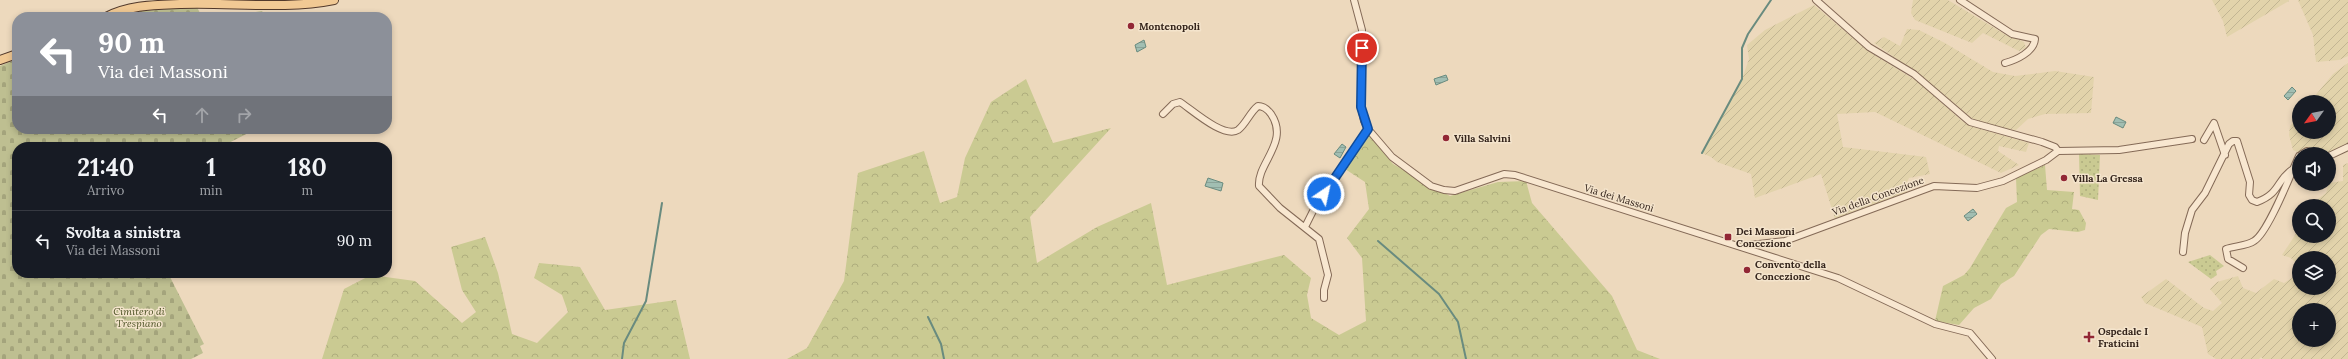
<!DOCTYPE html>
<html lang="it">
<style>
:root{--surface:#171b24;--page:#242831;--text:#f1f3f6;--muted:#9ea1a6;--line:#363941}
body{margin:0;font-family:Lora,serif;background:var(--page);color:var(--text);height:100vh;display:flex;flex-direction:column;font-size:15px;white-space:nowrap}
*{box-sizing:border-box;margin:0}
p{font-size:13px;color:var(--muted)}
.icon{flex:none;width:22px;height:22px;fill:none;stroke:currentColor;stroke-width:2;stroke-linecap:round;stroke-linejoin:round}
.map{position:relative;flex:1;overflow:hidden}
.drawer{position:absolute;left:12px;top:142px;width:380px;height:136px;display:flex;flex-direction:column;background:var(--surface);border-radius:16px;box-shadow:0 2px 6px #0003}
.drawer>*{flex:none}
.guide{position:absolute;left:12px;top:12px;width:380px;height:122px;border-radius:16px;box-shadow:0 2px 6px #0003;background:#8c9099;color:#fff;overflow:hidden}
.needle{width:26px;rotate:237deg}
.controls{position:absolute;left:2292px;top:95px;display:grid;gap:8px}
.controls a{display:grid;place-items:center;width:44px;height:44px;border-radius:50%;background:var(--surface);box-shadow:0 2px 6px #0003;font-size:20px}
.pin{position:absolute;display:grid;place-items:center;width:34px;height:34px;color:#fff;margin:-17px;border:2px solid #fff;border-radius:50%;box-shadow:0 1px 4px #0007}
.me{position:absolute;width:44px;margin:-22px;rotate:34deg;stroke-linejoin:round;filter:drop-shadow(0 0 3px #0008)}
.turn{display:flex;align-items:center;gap:14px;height:84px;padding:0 20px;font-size:18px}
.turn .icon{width:52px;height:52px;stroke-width:2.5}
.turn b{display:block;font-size:28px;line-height:34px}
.lanes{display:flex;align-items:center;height:38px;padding:0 20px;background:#0003;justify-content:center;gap:20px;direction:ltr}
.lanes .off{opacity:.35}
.eta{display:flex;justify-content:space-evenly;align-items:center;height:68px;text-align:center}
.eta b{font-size:24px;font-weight:700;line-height:28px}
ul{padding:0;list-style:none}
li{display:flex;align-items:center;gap:12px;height:60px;padding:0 20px;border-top:1px solid var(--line)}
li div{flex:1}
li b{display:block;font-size:15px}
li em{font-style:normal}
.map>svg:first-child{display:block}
.farmland{fill:url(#farmland-furrows);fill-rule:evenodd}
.forest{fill:url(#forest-crowns)}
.cemetery{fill:url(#cemetery-stones)}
.park{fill:url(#park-dots)}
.water{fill:url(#water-rules);stroke:#698b7f}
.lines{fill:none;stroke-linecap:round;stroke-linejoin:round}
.stream{stroke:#698b7f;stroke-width:2}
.minor-casing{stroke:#846a57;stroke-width:8}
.major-casing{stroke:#52392b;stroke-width:10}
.minor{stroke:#f8e7d0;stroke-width:6}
.major{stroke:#f1c994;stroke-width:8}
.route-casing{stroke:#114b97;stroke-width:10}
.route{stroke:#1a73e8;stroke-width:7}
.poi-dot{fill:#922735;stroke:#f4e4cc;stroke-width:1.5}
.labels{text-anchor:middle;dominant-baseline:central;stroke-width:3;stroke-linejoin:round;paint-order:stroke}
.poi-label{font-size:10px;font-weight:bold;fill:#34241b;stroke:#f4e4cc;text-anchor:start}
.street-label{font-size:10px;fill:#34241b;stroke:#f4e4cc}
.park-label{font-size:10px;font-style:italic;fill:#4a5022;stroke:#f4e4cc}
</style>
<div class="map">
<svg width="2348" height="359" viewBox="0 0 2348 359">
<defs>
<pattern id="farmland-furrows" width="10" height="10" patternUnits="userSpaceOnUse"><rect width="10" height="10" fill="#e2d3ab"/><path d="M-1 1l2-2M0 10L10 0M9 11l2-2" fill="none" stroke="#c2b593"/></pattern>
<pattern id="forest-crowns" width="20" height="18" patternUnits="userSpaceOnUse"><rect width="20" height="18" fill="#caca92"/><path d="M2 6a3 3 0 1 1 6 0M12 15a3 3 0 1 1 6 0" fill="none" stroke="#aead7d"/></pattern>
<pattern id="cemetery-stones" width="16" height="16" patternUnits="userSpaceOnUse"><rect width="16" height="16" fill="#bebf91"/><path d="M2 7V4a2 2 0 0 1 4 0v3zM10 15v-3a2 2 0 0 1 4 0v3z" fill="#a4a47c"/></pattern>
<pattern id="park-dots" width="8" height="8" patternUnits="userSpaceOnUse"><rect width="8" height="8" fill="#caca92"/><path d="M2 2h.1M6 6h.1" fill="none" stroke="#aead7d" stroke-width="1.8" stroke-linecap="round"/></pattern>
<pattern id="water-rules" width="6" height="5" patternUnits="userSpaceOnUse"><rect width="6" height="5" fill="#a1beb2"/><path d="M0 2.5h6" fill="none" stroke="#8ba398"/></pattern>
</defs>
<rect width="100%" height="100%" fill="#edd9bd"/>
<path class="farmland" d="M1913 0H1948L2006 35 2024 42 2026 48 2019 51 1983 33 1972 43 1915 20 1911 13Z
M2212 0H2289V1L2227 37 2223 21Z
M2298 0H2348V56L2339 60 2316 62 2313 35Z
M1814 5 1868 51 1918 82 1962 121 1970 126 2029 143 2026 152 1999 146 1998 151 2019 165 2001 173 1875 112 1837 114 1843 147 1926 157 1930 174 1909 178 1906 184 1907 193 1835 219 1821 174 1755 198 1751 174 1717 162 1711 157 1702 153 1742 79 1749 59 1747 45 1765 30Z
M1907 29 1919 30 1945 43 1993 72 2015 76 2055 71 2094 77 2091 113 2045 114 2028 119 2016 130 2001 128 1974 120 1924 78 1874 43 1884 37 1900 46Z
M2348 63V144L2326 154H2320L2315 150 2300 153 2293 150 2289 135 2290 126 2299 115V132H2329V102H2310L2333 74Z
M2348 163V359H2263L2261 357 2259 359H2216L2208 354 2202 327 2145 303 2141 297 2166 279 2204 308 2213 311 2222 303 2210 289 2217 282 2238 276 2243 288 2256 293 2274 279 2284 283 2292 278 2296 272V263L2291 258 2282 255 2299 229V236H2329V206H2313L2318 199 2326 193 2329 183 2343 181V165ZM2299 258H2329V288H2299ZM2299 310H2329V340H2299Z"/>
<path class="forest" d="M1026 79 1053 143 1111 128 1030 217 1037 263 1097 227 1151 203 1167 285 1284 255 1311 278 1307 295 1311 318 1339 335 1366 321 1362 258 1347 238 1369 209 1365 182 1345 169 1368 134 1393 164 1450 196 1498 182 1526 181 1532 203 1612 296 1637 350 1660 359H787L807 348 844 281 858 173 924 151 940 203 957 197 965 158 991 102Z
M2045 165 2047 190 2074 192 2072 209 2079 210 2086 223 2085 230 2078 232 2049 229 2041 235 2014 276 2001 284 1991 299 1974 308 1959 325 1935 321 1943 286 1964 275 1970 268 2006 208 2017 202 2016 178Z
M485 237 498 273 512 334 537 343 568 312 562 295 534 278 539 263 580 267 605 310 676 300 690 359H322L344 289 371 275 415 281 462 323 476 312 462 290 451 247Z"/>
<path class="cemetery" d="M197 7 202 17H112L128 12Z
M262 11 266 17H226Z
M17 59V129H256L221 147H17V273H168L204 344 200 346 203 353 191 359H0V66Z"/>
<path class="park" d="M2079 154 2100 155 2098 200 2080 196Z
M2210 255 2224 266 2216 271 2217 275 2211 279 2188 262Z"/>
<path class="water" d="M1144 40 1146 47 1137 52 1135 45Z
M1446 75 1448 80 1436 85 1434 79Z
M2292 87 2296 91 2288 100 2284 96Z
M2116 117 2126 122 2123 128 2113 123Z
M1342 144 1346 147 1340 158 1334 154Z
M1208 178 1223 183 1221 191 1205 186Z
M1973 209 1977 214 1968 221 1964 216Z"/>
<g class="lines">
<path class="stream" d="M1702 153 1742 79V48L1748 34 1771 0
M1378 241 1439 294 1458 322 1466 359
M928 317 941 344 944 359
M622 359 624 343 646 301 662 203"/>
<g class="minor-casing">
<path id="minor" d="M1354 0 1362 30 1361 107 1364 121 1368 129 1392 157 1431 186 1444 190 1455 191 1504 174 1515 175 1838 278 1935 324 1970 333 1992 359
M1960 0 2012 34 2035 39C2034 52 2016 60 2005 63
M1163 114 1173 104 1180 102C1191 109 1224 139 1238 130 1246 124 1250 112 1258 106 1264 106 1268 110 1271 114 1290 142 1257 163 1259 186L1280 208 1319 239 1328 275 1324 290V298
M2204 140 2214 123 2225 155
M2058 151 2119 150 2192 139
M2302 154 2307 151 2316 154
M2329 156 2348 147
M1305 227 1315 207 1368 129
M1747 248 1750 245 1785 241 1934 186 1977 188 2003 181 2046 160 2058 151 2055 147 2042 142 1970 122 1914 74 1869 47 1816 0
M2183 252 2185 233 2192 210 2205 193 2229 144 2233 141H2237L2250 182 2249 195 2252 200 2257 202C2281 193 2276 180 2293 169
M2243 268 2228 259 2226 249C2234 246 2247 246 2254 241 2268 233 2291 173 2299 156"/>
</g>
<g class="major-casing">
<path id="major" d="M106 17C129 5 154 5 180 4 231 2 284 10 334 0
M0 60 17 54"/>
</g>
<use href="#minor" class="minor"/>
<use href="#major" class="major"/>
</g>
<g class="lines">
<g class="route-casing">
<path id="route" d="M1324 194 1368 129 1361 107 1362 48"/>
</g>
<use href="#route" class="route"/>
</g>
<g class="poi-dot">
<circle cx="1131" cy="26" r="4"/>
<circle cx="1446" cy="138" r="4"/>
<circle cx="2064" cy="178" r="4"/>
<rect x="1724" y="233" width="8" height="8" rx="2"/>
<circle cx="1747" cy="270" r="4"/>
<path d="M2087 331h4v4h4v4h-4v4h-4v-4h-4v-4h4z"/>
</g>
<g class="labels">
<g class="poi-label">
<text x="1139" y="26">Montenopoli</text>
<text x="1454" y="138">Villa Salvini</text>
<text x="2072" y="178">Villa La Gressa</text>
<text x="1736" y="231">Dei Massoni<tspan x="1736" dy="12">Concezione</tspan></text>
<text x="1755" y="264">Convento della<tspan x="1755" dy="12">Concezione</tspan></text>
<text x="2098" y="331">Ospedale I<tspan x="2098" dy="12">Fraticini</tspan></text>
</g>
<g class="street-label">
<text transform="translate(1878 196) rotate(-20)">Via della Concezione</text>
<text transform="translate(1619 198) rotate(17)">Via dei Massoni</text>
</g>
<g class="park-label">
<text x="139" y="311">Cimitero di<tspan x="139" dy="12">Trespiano</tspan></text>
</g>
</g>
</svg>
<div class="controls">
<a><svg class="needle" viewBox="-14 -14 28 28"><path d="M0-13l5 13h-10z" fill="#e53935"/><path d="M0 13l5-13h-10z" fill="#9ea1a6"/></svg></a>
<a><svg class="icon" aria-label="sound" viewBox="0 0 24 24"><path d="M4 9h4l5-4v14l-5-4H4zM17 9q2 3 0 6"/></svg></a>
<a><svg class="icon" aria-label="search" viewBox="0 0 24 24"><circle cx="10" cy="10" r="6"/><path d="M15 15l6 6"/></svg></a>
<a><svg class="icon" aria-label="layers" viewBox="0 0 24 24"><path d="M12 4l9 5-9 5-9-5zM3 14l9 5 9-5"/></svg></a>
<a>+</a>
</div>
<div class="pin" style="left:1362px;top:48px;background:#d93025"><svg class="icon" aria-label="arrive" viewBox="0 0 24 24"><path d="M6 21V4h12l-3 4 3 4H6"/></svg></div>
<svg class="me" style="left:1324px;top:194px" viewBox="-20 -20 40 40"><circle r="17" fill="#1a73e8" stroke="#fff" stroke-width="3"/><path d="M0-11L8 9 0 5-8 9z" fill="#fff"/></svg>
<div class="guide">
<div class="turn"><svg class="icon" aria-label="left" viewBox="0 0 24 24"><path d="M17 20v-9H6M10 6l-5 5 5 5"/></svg><div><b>90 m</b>Via dei Massoni</div></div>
<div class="lanes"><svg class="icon" aria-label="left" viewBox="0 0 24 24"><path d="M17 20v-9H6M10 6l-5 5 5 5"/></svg><svg class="icon off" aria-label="ahead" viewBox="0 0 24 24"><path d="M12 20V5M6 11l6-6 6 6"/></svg><svg class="icon off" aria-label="right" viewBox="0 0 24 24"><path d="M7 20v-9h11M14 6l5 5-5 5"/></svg></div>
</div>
<section class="drawer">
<div class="eta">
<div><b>21:40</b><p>Arrivo</p></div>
<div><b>1</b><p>min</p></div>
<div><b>180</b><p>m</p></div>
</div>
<ul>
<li><svg class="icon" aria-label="left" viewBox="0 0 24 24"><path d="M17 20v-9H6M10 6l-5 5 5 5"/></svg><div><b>Svolta a sinistra</b><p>Via dei Massoni</p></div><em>90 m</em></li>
</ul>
</section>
</div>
